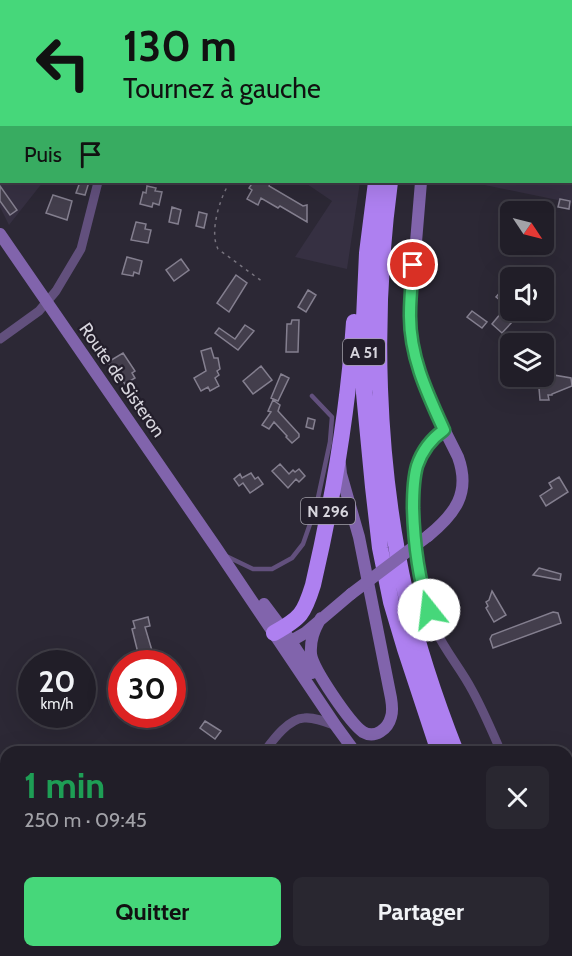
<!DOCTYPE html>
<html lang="fr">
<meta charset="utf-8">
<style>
:root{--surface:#211e28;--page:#292730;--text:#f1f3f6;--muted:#a2a2a8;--line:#3e3c45;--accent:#46d77a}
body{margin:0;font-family:Cabin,sans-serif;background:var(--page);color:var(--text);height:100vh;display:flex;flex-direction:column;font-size:22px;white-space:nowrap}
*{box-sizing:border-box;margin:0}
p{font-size:20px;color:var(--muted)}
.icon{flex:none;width:33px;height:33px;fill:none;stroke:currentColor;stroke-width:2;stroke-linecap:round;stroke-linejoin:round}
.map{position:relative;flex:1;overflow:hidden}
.details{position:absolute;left:0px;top:746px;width:573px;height:212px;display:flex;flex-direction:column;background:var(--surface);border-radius:18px 18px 0 0;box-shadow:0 6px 24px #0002,0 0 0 2px var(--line)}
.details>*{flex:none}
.guide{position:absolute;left:0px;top:0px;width:573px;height:183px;box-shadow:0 6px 24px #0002,0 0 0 2px var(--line);background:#46d77a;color:#111;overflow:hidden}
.needle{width:39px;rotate:125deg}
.fabs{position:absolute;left:500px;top:201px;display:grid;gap:12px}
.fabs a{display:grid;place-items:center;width:54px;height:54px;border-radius:9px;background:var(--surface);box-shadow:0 6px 24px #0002,0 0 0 2px var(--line);font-size:30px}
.speed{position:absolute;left:18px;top:650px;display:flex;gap:12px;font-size:30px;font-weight:700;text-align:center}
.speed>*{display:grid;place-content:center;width:78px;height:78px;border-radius:50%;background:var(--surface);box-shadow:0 6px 24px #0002,0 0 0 2px var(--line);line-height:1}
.speed small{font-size:15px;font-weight:400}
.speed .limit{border:9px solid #d22;background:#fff;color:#111}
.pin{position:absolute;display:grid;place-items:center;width:51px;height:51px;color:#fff;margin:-26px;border:3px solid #fff;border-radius:50%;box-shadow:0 2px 6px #0007}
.me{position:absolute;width:66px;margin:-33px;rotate:344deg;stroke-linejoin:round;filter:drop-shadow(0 0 4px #0008)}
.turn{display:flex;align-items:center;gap:21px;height:126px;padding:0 24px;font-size:27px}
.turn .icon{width:78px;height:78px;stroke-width:2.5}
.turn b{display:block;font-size:42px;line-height:51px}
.then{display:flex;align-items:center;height:57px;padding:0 24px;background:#0003;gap:12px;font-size:22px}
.round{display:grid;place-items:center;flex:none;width:63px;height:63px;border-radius:9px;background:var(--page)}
.summary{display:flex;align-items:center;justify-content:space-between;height:102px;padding:0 24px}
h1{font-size:36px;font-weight:800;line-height:45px;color:#1e9e55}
.primary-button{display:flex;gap:12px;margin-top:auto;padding:12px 24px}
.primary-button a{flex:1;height:69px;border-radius:9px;background:var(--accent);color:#111;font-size:24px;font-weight:800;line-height:69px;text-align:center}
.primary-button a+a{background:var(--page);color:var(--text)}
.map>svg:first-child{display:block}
.built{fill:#363042}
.building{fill:#433e4c;stroke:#847f8f;stroke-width:1.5}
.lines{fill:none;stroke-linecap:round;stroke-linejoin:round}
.path{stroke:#77737e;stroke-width:1.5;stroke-dasharray:3 4.5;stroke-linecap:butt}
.lane{stroke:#62507d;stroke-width:4.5}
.street{stroke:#62507d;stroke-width:9}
.secondary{stroke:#8164ac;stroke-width:12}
.highway{stroke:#ae80f0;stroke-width:16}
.secondary-bridge{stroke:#8164ac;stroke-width:12}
.route-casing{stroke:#2e8c4f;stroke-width:15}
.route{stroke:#46d77a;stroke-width:10}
.labels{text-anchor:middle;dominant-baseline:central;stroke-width:4.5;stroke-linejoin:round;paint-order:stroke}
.shield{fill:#231e2b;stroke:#a19ea8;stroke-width:1.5}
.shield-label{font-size:16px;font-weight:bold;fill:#d7d5dd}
.street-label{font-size:18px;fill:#d7d5dd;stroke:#231e2b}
</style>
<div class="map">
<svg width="572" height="956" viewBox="0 0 572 956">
<rect width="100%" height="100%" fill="#2c2835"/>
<path class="built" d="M1 24 2 182H43L9 225 0 207V25Z
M572 139V203L470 182H572Z
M304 182H360L347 269 295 257 332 201Z"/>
<path class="building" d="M80 182H89L85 195 76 193Z
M253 182H271L269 186 303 206 307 205V222L280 206 278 208 261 198 258 205 247 199 252 190 249 188Z
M0 186 17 210 10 215 0 201Z
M147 186 156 188 155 191 162 192 159 205 153 203 152 207 140 204 143 192 146 193Z
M53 195 72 201 67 220 46 213Z
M560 199 570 201 569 209 558 207Z
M172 207 181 210 178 224 169 222Z
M199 212 207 214 204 228 196 226Z
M136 222 146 224 145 229 151 230 148 243 131 240Z
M127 257 142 261 139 274 134 272 133 276 122 274Z
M181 259 189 270 174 281 166 270Z
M236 275 247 283 229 312 217 303Z
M503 289 510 296V310H517L515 321H513L502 333 492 324 506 307 500 305 501 301 496 297Z
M308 290 316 295 306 312 298 307Z
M472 311 487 322 482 328 467 317Z
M292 320H299L298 352H286L287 324H291Z
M245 325 254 331 238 350 215 333 219 328 235 339Z
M211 348 214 358H218L220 369 217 371 219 375 215 378 219 386 210 391 208 387 201 391 194 378 206 371 201 351Z
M123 353 135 371 132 373 135 378 125 384 122 380 120 381 108 362Z
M553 364 554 375 571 378 572 386 552 394V395H548L549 400H540L538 376H543V365Z
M261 366 272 380 253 394 243 381Z
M281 374 289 378 278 401 271 398Z
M273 400 280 405 278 411 299 434V437L292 443 286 437 287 436 274 422 269 429 262 425 271 412 268 411Z
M308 418 315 420 313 429 306 427Z
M280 464 289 474 293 470 295 472 299 469 305 476 299 482 296 479 288 488 272 471Z
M251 473 255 479 258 477 263 484 250 493 243 483 239 486 234 479 240 474 242 478Z
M559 477 568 492 546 506 540 496 552 488 549 483Z
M539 568 561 574 560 580 533 575Z
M492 591 506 615 494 622 486 608 488 606 486 602 489 600Z
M553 612 558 613 561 623 493 648 490 639 492 635Z
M148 617 150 626 145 627 153 654 139 657 132 629 135 628 133 621Z
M205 721 221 731 215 739 200 728Z"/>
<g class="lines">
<path class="path" d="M275 0 276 2
M248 2V0
M517 2 518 0
M230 182C220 197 209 232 218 249L263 282"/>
<path class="lane" d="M324 0 331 2
M226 556 253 569H272L292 558 303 544 316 507 330 442 332 417 312 396
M295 951 298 953
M318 951 322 956"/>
<path class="street" d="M134 2 135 0
M0 339 39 311 56 291 81 249 98 182
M444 430C431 439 422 450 417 465 404 503 419 596 436 631 446 652 461 669 472 690 483 710 492 731 501 752
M264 752C273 740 288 719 304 718 315 717 326 722 336 726
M567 891 572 902
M248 956 251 951"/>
<path class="secondary" d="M421 182 410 314C411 328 412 342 415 356 423 392 442 424 458 457 471 493 455 514 428 536
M0 234 215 546 336 726 355 752
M264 604 282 628 312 673
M321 618C314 630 310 640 311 654 313 669 350 723 363 732 375 739 388 729 391 717 393 711 392 704 391 698L359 537 341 474 340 464
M284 645 305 633 351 594
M493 951 497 956"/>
<path class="highway" d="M438 0 439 2
M405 2V0
M420 2V0
M376 182 367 253 364 319V393L373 487 380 548 391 602 405 649 439 752
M390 182C372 316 376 462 406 595 418 648 436 701 456 752
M274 633C301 618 304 614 313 585 333 499 348 411 354 322
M539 951 542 956
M557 951 560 956"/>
<path class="secondary-bridge" d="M351 594 428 536"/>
</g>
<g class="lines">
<g class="route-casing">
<path id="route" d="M413 265C412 281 410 297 410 313 409 355 427 393 444 430 431 439 422 451 417 466 413 480 413 495 413 508 414 543 418 577 429 610"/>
</g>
<use href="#route" class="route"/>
</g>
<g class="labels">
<g class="shield">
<rect x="343" y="339" width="42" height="26" rx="4.5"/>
<rect x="301" y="498" width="54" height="26" rx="4.5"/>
</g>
<g class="shield-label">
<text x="364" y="352">A 51</text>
<text x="328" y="511">N 296</text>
</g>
<g class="street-label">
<text transform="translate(122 380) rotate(55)">Route de Sisteron</text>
</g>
</g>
</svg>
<div class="fabs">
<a><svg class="needle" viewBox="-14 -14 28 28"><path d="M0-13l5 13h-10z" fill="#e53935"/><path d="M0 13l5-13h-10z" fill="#a2a2a8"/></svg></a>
<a><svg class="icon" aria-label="sound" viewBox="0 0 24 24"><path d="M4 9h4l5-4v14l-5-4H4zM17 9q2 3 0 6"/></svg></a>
<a><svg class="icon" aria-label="layers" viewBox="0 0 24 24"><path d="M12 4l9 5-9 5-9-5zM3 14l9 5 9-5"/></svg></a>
</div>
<div class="speed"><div>20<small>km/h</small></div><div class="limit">30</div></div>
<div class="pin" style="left:413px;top:265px;background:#d93025"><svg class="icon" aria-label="arrive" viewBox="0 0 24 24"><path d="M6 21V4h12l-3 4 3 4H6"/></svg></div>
<svg class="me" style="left:429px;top:610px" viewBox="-20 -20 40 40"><circle r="19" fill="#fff"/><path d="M0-13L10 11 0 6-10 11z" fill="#46d77a"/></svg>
<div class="guide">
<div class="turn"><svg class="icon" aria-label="left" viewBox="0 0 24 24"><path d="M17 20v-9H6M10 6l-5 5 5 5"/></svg><div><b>130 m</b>Tournez à gauche</div></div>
<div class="then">Puis<svg class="icon" aria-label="arrive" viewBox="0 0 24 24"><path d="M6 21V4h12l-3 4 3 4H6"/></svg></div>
</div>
<section class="details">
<div class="summary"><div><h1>1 min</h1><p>250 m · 09:45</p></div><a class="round"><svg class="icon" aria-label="close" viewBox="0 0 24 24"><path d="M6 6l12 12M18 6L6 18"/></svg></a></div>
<div class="primary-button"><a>Quitter</a><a>Partager</a></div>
</section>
</div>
